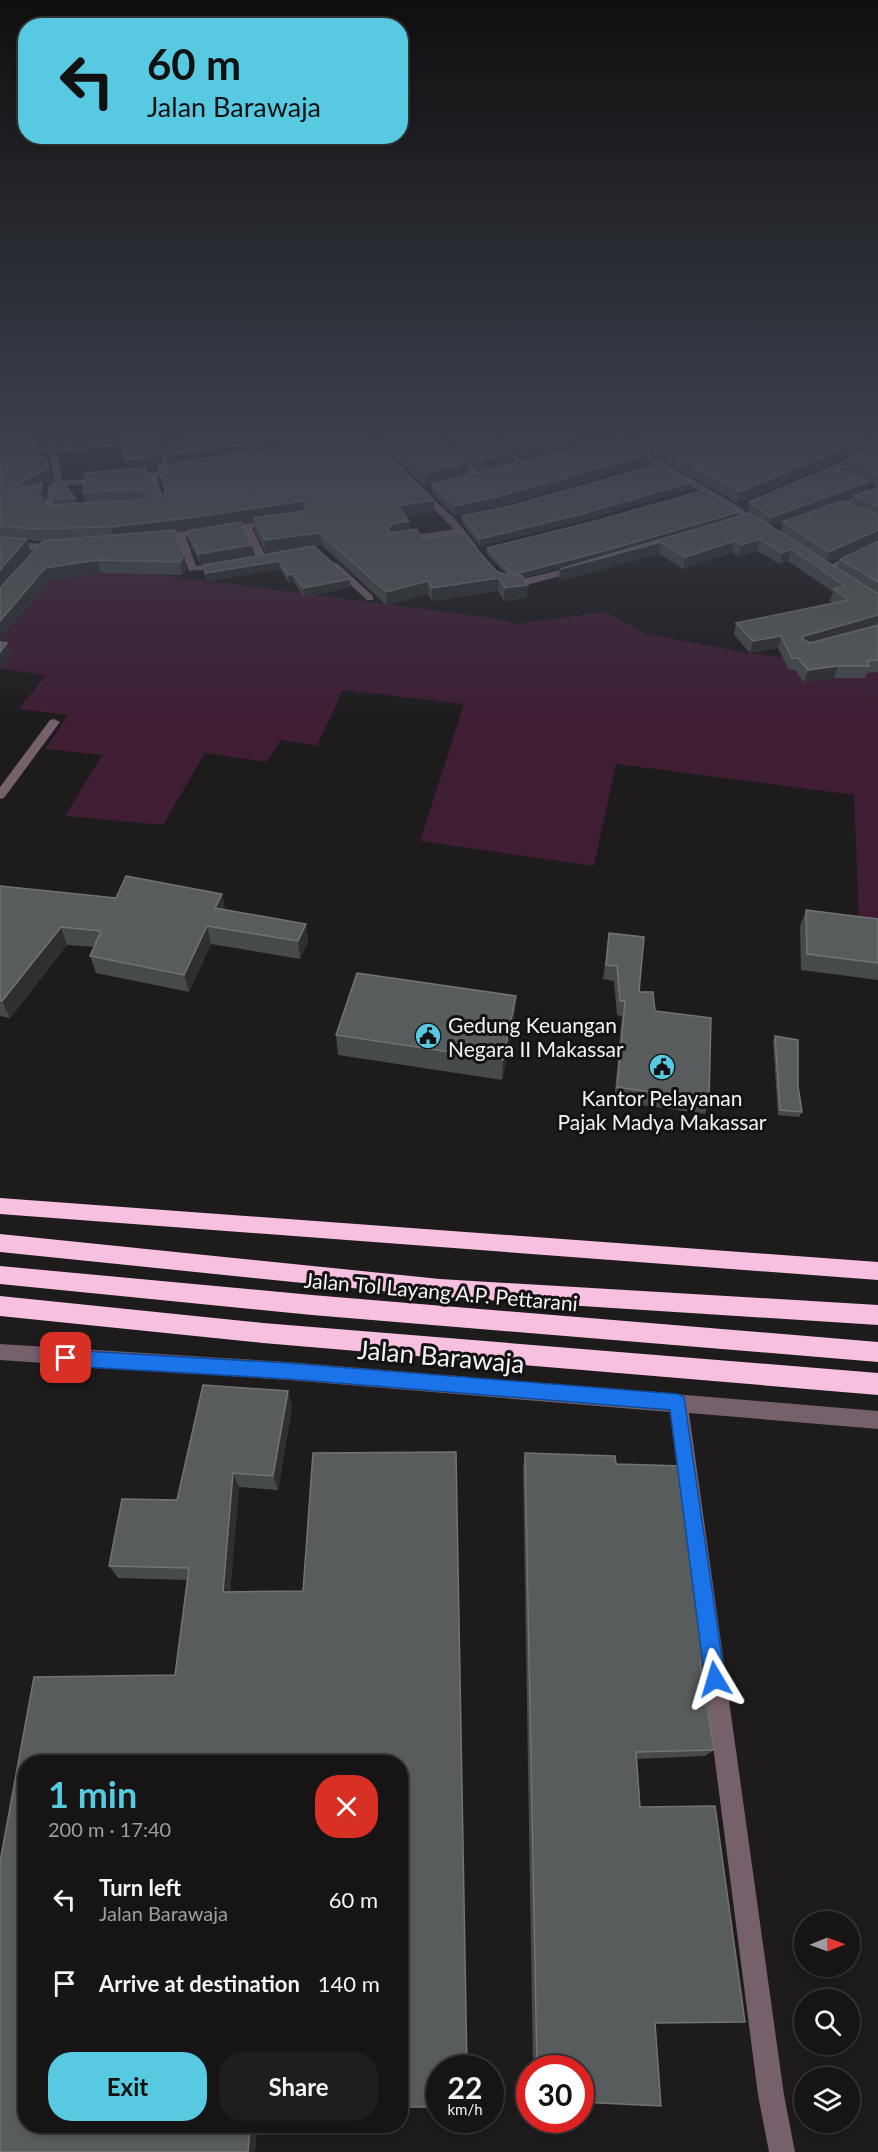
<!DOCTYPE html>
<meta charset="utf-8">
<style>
:root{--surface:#161415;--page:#1f1d1e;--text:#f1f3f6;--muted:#9e9ea0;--line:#353334;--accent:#57c9e1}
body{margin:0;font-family:Lato,sans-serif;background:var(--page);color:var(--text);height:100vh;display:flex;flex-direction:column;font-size:22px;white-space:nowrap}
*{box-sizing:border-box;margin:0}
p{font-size:20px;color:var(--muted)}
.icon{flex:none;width:33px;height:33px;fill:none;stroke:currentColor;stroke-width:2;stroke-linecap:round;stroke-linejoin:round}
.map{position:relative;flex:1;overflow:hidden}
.side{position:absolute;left:18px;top:1755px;width:390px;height:378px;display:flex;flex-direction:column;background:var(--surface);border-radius:24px;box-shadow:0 3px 9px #0003,0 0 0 2px var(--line)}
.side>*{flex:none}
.guide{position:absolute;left:18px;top:18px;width:390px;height:126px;border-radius:24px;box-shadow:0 3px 9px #0003,0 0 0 2px var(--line);background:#57c9e1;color:#111;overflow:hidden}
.needle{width:39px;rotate:89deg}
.buttons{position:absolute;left:794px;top:1911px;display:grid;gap:12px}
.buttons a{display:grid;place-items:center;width:66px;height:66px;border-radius:50%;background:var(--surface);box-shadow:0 3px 9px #0003,0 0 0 2px var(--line);font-size:30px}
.speed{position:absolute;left:426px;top:2055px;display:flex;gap:12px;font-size:30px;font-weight:700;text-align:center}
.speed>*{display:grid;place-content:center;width:78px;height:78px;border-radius:50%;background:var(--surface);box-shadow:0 3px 9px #0003,0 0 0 2px var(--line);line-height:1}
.speed small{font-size:15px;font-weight:400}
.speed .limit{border:9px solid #d22;background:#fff;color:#111}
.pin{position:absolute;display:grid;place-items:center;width:51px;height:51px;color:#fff;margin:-26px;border-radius:12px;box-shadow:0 3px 9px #0006}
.me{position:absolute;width:66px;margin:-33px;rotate:353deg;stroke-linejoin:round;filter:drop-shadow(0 0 4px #0008)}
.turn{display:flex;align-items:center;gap:21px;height:126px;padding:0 30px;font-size:27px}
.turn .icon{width:78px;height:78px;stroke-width:2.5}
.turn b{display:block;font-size:42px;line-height:51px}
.round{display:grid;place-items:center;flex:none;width:63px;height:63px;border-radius:24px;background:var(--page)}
.summary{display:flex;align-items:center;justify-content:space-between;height:102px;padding:0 30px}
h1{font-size:36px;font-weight:700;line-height:45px;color:var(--accent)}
.button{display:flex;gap:12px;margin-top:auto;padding:12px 30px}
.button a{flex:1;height:69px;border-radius:24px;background:var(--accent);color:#111;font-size:24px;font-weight:700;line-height:69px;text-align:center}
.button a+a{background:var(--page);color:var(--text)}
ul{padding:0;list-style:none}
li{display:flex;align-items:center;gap:18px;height:84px;padding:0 30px}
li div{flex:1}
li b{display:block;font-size:22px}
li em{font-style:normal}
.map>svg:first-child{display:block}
.green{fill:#3f1d33}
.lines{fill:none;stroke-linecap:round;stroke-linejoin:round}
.minor{fill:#75606c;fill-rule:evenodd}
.motorway{fill:#f7c0e0;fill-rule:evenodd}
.wall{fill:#464a4a;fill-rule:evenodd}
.shaded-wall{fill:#2e2f30}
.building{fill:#595c5c;stroke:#717474;stroke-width:1.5}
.route{fill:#1a73e8;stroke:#114b97;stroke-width:1.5}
.labels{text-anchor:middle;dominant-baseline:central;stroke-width:6;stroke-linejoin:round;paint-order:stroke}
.poi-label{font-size:21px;fill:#f5f4f5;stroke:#141213;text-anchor:start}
.street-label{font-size:21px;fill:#f5f4f5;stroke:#141213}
.near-street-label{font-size:26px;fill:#f5f4f5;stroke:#141213}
</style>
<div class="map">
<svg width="878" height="2152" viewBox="0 0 878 2152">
<rect width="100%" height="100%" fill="#1d1b1c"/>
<path class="green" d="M38 559 485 617 517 624 606 612 646 634 743 652 878 670V927L859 924 854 795 616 764 594 866 420 841 464 704 343 690 317 746 281 740 267 762 205 753 163 825 65 816 102 755 45 749 68 715 19 709 46 675 0 669V604Z"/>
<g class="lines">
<path class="minor" d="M422 428H431L465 461 485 475V479C469 480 433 441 422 428Z
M465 428H475L529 465 522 467Z
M544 428H554L590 449 583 451Z
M875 436H878V443L865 458 821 477 814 475 859 454Z
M126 441 130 443 129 445 58 452 62 481 102 477 106 480 102 483 57 486 53 507 68 511 53 515 45 508 49 484 54 481 50 452 0 446V442L54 448Z
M186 442H189V446L168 451 167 459 173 468H182V472L157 476 165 507 158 505 149 477 129 481 125 478 166 470 159 459 161 447Z
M629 446H635L740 507 763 527 756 529 734 511 629 450Z
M420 487 455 519 476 545V549H470L458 534 399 542V538L402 537 454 529 417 492V488Z
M878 489V495L830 511 823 509Z
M274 520 278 523 277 525 252 528 267 559 262 562 257 559 244 530 186 537 196 566 225 563 227 565 222 568 189 571 177 538 158 541 153 538 158 535Z
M0 541C10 542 58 544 62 546L42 551 0 547Z
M878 541V548L830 571 822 569Z
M331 563H337L373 596V600H367L331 567Z
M580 565 585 568 583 570 519 587H508L503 584Z
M54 719 60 722 4 798 0 799V787L50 720Z
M0 1344 288 1362 878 1411V1429L689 1413 784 2095 795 2152H769L758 2095 670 1412 288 1380 0 1360Z"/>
<path class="motorway" d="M0 1198 878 1262V1280L0 1214Z
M0 1234 440 1279 878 1305V1325L440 1297 0 1252Z
M0 1266 312 1295 878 1342V1362L312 1315 0 1284Z
M0 1296 263 1323 878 1373V1395L263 1343 0 1316Z"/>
</g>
<path class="wall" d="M0 428H362L434 512 406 517 409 521 410 530 423 539 504 574H506L487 554V548L738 517 758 518 748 511 749 502 864 480 843 470 846 459 872 452 874 443 878 439V487L868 482 866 491 770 526 780 532 783 522 852 505 855 496 878 487V540L828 562 837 568 840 559 878 541V672L867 673 865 678H834L804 682 795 670H789L778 648 750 653 734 635 736 623 834 603 830 601 833 592 788 561 780 564 757 551 738 556 732 552 683 569 659 554 559 581 560 569 598 558 523 578 527 598 504 601 498 591 432 601 428 594 386 605 322 545 314 546 350 579V587L304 597 294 582 289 583 280 569 208 581 204 573 203 565 303 548 266 553 255 531 254 521 242 523 251 545 253 555 200 564 189 541 187 531 175 532 186 568 182 575 101 573 49 581 42 541 27 540 30 552 0 588ZM121 440 127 470 83 493 85 503H77L75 498H53L55 505H50L44 500 45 494 43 484 52 480 51 473 47 461 33 443 54 446ZM167 443 169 452 174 463 162 465 158 450 163 444ZM158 468 165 493 160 498 153 493 146 470Z
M366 428H431L458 455 469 462V474L433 483 603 442 589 445 576 437 575 448 527 460 479 428H878V435L876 434 858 452 737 503 624 438 621 439 647 463 499 506 455 516 432 493 431 484 424 486Z
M434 428H478L513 463 482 471 466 459Z
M691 489 584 520 480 546 462 523V516Z
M0 886 116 898 222 894 225 910 306 924 308 941 300 959 211 944 189 992 96 973 90 956 94 947 67 945 10 1018 0 1016Z
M806 910 878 919V980L801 970 800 926Z
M609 933 639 992 655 1011 709 1100 705 1114 614 1101 622 1016 617 1015 614 981 603 979Z
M515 1016 502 1080 338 1055 336 1035Z
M775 1036 802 1112 799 1117 778 1115 773 1041Z
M288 1391 292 1407 278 1490 239 1487 230 1592 400 1762 26 2126H257L255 2152H0L175 1675 187 1580 118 1578 109 1566Z
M525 1453 616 1464 709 1662 701 1671 714 1750 705 1756 636 1759 655 2023 580 2068H533L523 1467Z"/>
<path class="shaded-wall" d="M113 428H125L127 439 54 446 51 434Z
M189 428H229L230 435 167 441V443L163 444 156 453 154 441 161 432Z
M621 428H625L624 438 589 445 590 434Z
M875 428H878L876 434 858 452 737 503 739 492Z
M576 437 575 448 527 460 528 449Z
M294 438 295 450 175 466 173 454Z
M514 452 513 463 482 471 483 460Z
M649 454 647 463 499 506 455 516V506Z
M161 455 163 467 127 473 125 461Z
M47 461 52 480 43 484 45 494 43 508 39 495H22L18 483Z
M469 462V474L424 486V473Z
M692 482 691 489 584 520 480 546V539Z
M868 482 866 491 769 526 771 517Z
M434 500V512L398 518V506Z
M303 501 304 514 254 518V521L190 531 113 539 111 527Z
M739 512 738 517 603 557 519 579V573Z
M409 521 410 533 388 543V527L393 524Z
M878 530V540L826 563 829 552Z
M320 533 322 545 266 553 265 540Z
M27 539 30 552 0 588V570Z
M760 539 757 551 738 556 741 545Z
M735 541 732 552 683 569 685 557Z
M661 542 659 554 559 581 560 569Z
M251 545 253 555 200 564 199 554Z
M791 549 788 561 780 564 782 553Z
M184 555 186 568 182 575 180 562Z
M98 560 101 573 49 581 0 640V621L45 568Z
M279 561 280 569 208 581 206 573Z
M293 574 294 582 289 583 288 575Z
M499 578 498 591 432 601V588Z
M350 579V587L304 597 303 588Z
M428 581V594L386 605V592Z
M528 585 527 598 504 601 505 588Z
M878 615 877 626 800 648 802 639 804 636Z
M781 636 778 648 750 653 753 641Z
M7 643 12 656 0 670V652Z
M838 666 834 678 804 682 808 670Z
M222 894 225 911 215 908Z
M306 924 308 941 300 959 298 941Z
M207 926 211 944 189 992 184 975Z
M61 927 67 945 10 1018 2 1001Z
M516 996 515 1016 502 1080 503 1060Z
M288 1391 292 1407 278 1490 273 1476Z
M233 1473 239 1487 229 1603 223 1592Z
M250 2126H257L255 2152H248Z"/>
<path class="building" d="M0 428H113L51 434Z
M126 428H189L161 432 154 441 161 455 125 461 120 436 129 433 130 430Z
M234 428H362L434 500 398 506 409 521 393 524 388 527V530L392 533 416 529 423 539 463 533 496 571 504 574 521 575 528 585 505 588 499 578 432 588 428 581 386 592 320 533 265 540 254 518 305 511 307 505 303 501 188 518 111 527 34 529 0 526V437L30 440 47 461 48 468 18 483 27 488 42 482 39 495 50 505 141 500 147 495 140 489 83 493 85 473 145 468 153 493 160 498 166 492 158 466 298 444 300 441 294 438 173 454 167 441 232 431Z
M378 428H431L458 455 469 462 424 473Z
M446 428H478L514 452 483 460 467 448Z
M496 428H560L576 437 528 449Z
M580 428H621L590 434Z
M627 428H875L861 441 739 492Z
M620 438 649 454 500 496 455 506 431 484Z
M865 450 878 453V474L846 459Z
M660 464 692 482 585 513 480 539 462 516 506 507Z
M831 467 868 482 771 517 749 502Z
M57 480H61L75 498H53Z
M878 487V506L855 496Z
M705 490 739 512 604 551 519 573 509 572 487 548 592 522Z
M841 501 878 515V530L829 552 783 522Z
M750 513 878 594V615L804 636 802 639 810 643 878 625V660L867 661 869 666H838L808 670 798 658H792L781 636 753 641 736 623 848 600 834 589 845 586 791 549 782 553 760 539 741 545 735 541 685 557 661 542 560 569Z
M241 522 251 545 199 554 187 531Z
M174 530 184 555 180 562 98 560 45 568 0 621V588L43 541Z
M0 537 27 539 0 570Z
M878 541V582L840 559Z
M314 546 350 579 303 588 293 574 288 575 279 561 206 573 203 565Z
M0 642 7 643 0 652Z
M126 876 222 894 215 908 306 924 298 941 207 926 184 975 90 956 101 931 61 927 2 1001 0 1000V886L116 898Z
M806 910 878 919V963L807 954Z
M609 933 644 937 639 992H653L655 1011 711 1018 709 1100 617 1087 625 1001H620L617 966 606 965Z
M357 973 516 996 503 1060 336 1035Z
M775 1036 798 1040V1086L802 1112 780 1110Z
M203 1385 288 1391 273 1476 233 1473 223 1592 303 1591 313 1453 456 1452 467 2068H440V2107H400V1762H26V2126H250L248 2152H0V1862L34 1677 175 1675 189 1568 109 1566 122 1499 177 1500Z
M525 1453 615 1456 616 1464 683 1466 709 1662H700L714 1750 636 1752 640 1807 715 1806 745 2022 655 2023 661 2106 580 2102V2068H537Z"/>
<linearGradient id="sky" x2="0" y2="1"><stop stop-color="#100f0f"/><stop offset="0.59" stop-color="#3a3f4b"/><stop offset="1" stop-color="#3a3f4b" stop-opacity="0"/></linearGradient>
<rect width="878" height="730" fill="url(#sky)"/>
<path class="route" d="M66 1350 288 1363 678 1394 684 1397 725 1679 722 1686 715 1689 708 1686 705 1679 670 1410 288 1379 66 1366 60 1363 58 1358 60 1352Z"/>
<defs>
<g id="civic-disc" transform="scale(1.35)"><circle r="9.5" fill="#57c9e1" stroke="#141213"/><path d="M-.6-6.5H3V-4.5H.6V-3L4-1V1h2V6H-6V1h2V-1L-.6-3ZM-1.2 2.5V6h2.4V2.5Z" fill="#111"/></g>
</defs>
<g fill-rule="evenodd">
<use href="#civic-disc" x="428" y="1036"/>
<use href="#civic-disc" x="662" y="1067"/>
</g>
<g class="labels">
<g class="poi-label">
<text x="448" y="1024">Gedung Keuangan<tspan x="448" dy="24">Negara II Makassar</tspan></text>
<text x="662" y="1097" text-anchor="middle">Kantor Pelayanan<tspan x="662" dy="24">Pajak Madya Makassar</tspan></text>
</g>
<g class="street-label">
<text transform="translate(441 1291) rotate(5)">Jalan Tol Layang A.P. Pettarani</text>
</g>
<g class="near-street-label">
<text transform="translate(441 1356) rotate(5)">Jalan Barawaja</text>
</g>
</g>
</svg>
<div class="buttons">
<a><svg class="needle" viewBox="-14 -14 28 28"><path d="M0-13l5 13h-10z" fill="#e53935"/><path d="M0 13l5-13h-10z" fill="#9e9ea0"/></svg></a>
<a><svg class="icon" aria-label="search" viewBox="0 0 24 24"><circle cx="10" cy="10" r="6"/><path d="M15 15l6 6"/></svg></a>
<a><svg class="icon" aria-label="layers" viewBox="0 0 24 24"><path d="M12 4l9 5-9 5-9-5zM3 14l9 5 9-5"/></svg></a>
</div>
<div class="speed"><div>22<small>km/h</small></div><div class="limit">30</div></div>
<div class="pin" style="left:66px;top:1358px;background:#d93025"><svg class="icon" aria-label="arrive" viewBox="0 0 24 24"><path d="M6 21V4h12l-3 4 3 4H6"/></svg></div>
<svg class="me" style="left:715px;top:1679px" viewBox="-20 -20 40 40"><path d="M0-17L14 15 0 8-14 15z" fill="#1a73e8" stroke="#fff" stroke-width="4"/></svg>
<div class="guide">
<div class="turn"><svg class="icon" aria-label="left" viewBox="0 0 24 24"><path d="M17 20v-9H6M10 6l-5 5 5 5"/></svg><div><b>60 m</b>Jalan Barawaja</div></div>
</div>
<section class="side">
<div class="summary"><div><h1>1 min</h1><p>200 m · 17:40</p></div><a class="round" style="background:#d93025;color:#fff"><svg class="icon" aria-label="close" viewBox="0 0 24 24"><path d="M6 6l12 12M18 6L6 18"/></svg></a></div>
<ul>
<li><svg class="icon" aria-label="left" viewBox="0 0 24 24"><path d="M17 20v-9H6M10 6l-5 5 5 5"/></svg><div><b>Turn left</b><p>Jalan Barawaja</p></div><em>60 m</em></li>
<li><svg class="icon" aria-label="arrive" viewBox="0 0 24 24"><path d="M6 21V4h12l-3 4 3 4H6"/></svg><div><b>Arrive at destination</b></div><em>140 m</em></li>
</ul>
<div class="button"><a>Exit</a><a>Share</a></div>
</section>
</div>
